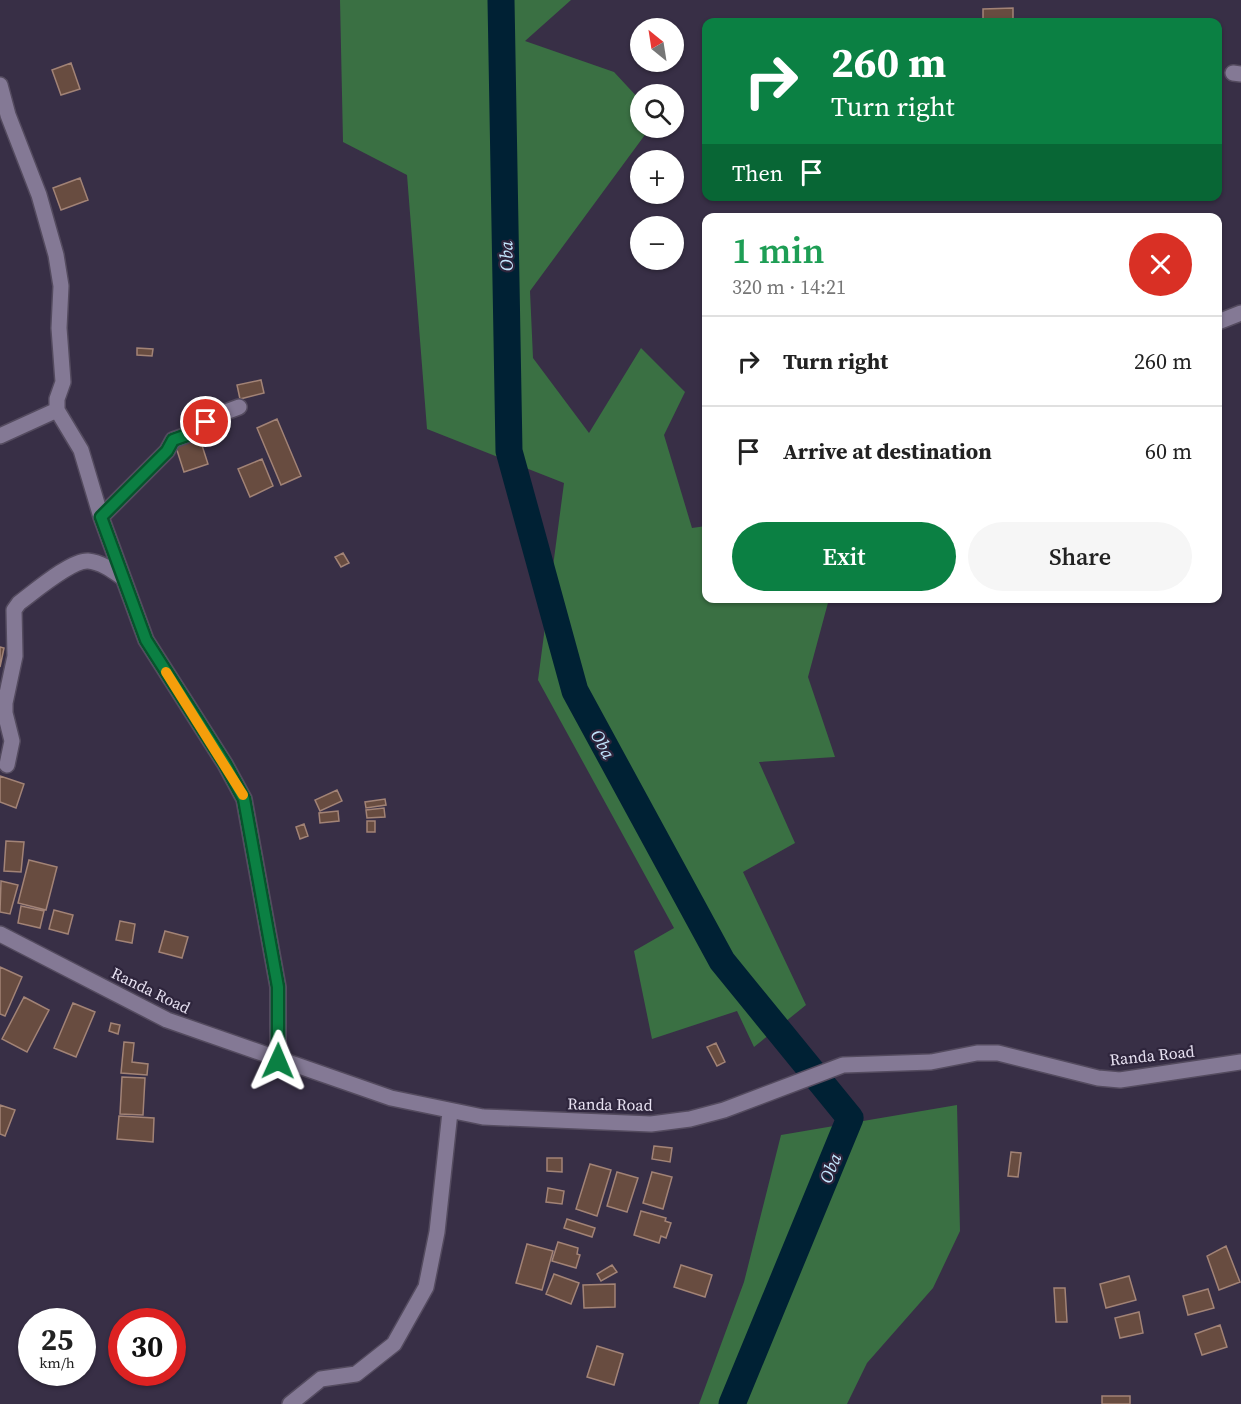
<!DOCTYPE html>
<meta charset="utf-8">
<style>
:root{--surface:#fff;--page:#f6f6f6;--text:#222;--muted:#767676;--line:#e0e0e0;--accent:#0b8043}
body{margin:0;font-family:"Source Serif 4",serif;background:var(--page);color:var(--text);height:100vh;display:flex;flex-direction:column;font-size:22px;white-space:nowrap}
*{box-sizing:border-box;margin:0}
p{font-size:20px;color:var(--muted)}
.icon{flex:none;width:33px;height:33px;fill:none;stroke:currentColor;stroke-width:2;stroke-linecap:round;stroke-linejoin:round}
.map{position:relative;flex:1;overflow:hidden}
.drawer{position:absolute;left:702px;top:213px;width:520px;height:390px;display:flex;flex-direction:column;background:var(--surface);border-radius:12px;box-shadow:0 2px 4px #0004}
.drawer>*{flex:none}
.top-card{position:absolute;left:702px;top:18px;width:520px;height:183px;border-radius:12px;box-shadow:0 2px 4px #0004;background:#0b8043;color:#fff;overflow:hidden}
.needle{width:39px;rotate:330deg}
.tools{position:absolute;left:630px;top:18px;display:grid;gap:12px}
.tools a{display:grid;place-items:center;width:54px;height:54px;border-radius:50%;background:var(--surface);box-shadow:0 2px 4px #0004;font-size:30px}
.speed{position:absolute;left:18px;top:1308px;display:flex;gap:12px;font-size:30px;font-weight:700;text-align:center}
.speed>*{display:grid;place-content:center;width:78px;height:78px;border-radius:50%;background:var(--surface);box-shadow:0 2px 4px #0004;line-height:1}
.speed small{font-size:15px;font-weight:400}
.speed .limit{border:9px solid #d22;background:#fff;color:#111}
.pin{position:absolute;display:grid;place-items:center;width:51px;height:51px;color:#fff;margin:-26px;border:3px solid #fff;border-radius:50%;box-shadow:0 2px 6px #0007}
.me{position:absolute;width:66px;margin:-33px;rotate:1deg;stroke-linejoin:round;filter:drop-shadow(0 0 4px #0008)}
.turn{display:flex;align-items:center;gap:21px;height:126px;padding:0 30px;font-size:27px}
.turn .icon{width:78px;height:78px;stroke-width:2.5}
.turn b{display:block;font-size:42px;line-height:51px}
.then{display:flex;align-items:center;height:57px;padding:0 30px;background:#0003;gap:12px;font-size:22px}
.round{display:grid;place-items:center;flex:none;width:63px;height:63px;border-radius:32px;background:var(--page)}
.headline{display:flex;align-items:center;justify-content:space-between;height:102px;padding:0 30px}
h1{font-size:36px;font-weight:600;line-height:45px;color:#1e9e55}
.primary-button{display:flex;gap:12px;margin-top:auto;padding:12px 30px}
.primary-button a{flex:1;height:69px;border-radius:36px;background:var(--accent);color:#fff;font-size:24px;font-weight:600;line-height:69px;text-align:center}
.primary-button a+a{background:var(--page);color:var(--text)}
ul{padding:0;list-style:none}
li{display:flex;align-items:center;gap:18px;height:90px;padding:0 30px;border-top:2px solid var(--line)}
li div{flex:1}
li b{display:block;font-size:22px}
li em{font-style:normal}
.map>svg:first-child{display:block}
.forest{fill:#3a7043}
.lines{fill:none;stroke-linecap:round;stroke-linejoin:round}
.river{stroke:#002134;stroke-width:27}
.building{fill:#684c40;stroke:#a28376;stroke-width:1.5}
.minor-casing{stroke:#544b5f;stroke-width:18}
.minor{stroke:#847995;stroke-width:15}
.route-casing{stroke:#07532c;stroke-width:15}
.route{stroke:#0b8043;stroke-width:10}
.slow{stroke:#f59e0b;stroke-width:10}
.labels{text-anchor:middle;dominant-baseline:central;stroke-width:4.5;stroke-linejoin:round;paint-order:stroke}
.street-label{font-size:16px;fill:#e8e2f2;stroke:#2e253c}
.water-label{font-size:18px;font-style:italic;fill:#c4e8ff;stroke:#2e253c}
</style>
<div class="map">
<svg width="1241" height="1404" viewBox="0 0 1241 1404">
<rect width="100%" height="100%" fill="#382f46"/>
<path class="forest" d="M340 0H571L525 41 614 72 640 100V128H650L530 291 533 358 589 433 641 348 685 392 664 435 692 528 706 526V598L829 599 808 677 835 757 759 762 795 843 743 872 806 1005 754 1047 737 1011 652 1039 634 951 674 928 538 680 564 483 427 429 407 175 343 142Z
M957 1105 960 1231 933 1288 867 1363 847 1404H699L744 1282 781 1135Z"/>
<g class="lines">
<path class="river" d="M501 0 509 451 575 691 722 961 850 1118 732 1404"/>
</g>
<path class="building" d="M1013 8V22H983V9Z
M71 63 80 89 61 95 52 70Z
M80 178 88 200 61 210 53 188Z
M137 348 153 349 152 356 137 355Z
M261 380 264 393 240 399 237 385Z
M277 419 301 476 281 485 257 428Z
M199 436 208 464 184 472 175 444Z
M262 459 273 486 250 497 238 469Z
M343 553 349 563 341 567 335 557Z
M0 647 4 648 0 667Z
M0 776 24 784 16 808 0 802Z
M337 790 342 801 320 811 315 800Z
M385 799 386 805 366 808 365 802Z
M384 808 385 817 367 818 366 810Z
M338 811 339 821 320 823 319 813Z
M367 821H375V832H367Z
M304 824 308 836 300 839 296 827Z
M6 841 24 842 21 872 4 871Z
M29 860 57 867 46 910 18 903Z
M1 881 18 885 10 914 0 912Z
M21 906 44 911 40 928 18 923Z
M54 910 73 915 68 934 49 929Z
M120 921 135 924 132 943 116 940Z
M165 931 188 937 182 958 159 952Z
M0 967 22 977 5 1016 0 1014Z
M24 997 49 1010 27 1052 2 1039Z
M73 1003 95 1012 76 1057 54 1048Z
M111 1023 120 1025 118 1034 109 1031Z
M124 1042 134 1043 132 1062 148 1064 147 1075 121 1073Z
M716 1043 725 1062 717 1066 707 1047Z
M122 1077 145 1078 143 1115 120 1114Z
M0 1105 15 1110 5 1136 0 1134Z
M119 1116 154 1118 153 1142 117 1139Z
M654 1146 672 1148 670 1162 652 1159Z
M1011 1152 1021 1153 1018 1177 1008 1176Z
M547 1158H562V1172L547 1171Z
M590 1164 611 1170 597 1216 576 1209Z
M617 1172 638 1178 627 1212 607 1206Z
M652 1172 672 1177 663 1209 643 1203Z
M548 1188 564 1191 562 1204 546 1202Z
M641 1211 666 1218 665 1221 671 1223 666 1238 661 1236 659 1243 634 1235Z
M567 1219 595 1228 592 1237 564 1228Z
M558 1242 578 1248 577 1254 580 1255 576 1268 552 1261Z
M527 1244 553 1251 542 1290 516 1283Z
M1226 1246 1240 1282 1219 1290 1207 1256Z
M612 1265 617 1272 601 1281 597 1274Z
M681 1265 712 1275 705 1297 674 1287Z
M554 1274 579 1283 571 1304 546 1294Z
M1129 1276 1136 1300 1106 1308 1100 1284Z
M615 1284V1307L584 1308 583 1285Z
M1054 1288H1065L1067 1322H1056Z
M1208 1289 1214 1308 1188 1315 1183 1296Z
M1139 1312 1143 1333 1120 1338 1115 1318Z
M1220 1325 1227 1347 1202 1355 1195 1334Z
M597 1346 623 1354 614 1385 587 1377Z
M1102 1396H1130V1404H1102Z"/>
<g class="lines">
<g class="minor-casing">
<path id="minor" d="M1233 73 1241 74
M0 85 8 115 39 195 56 255 61 286 59 328 63 382 57 399V410L81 450 101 517 146 640 225 764 244 799 278 987V1061
M1218 322 1241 313
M0 436 57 410
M101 517 167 451 173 440 187 435 215 416 239 407
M7 765 12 741 5 713V703L15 656 14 610 19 603C34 592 71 560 88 561 101 562 113 571 123 578
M0 934 167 1020 391 1098 483 1117 651 1124 690 1119 724 1110 843 1065 931 1062 977 1053H998L1098 1078 1120 1080 1241 1062
M290 1404 321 1379 356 1374 394 1344 426 1287 437 1232 450 1112"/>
</g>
<use href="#minor" class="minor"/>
</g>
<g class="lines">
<g class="route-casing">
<path id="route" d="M206 422 187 435 173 440 167 451 101 517 146 640 225 764 244 799 278 987V1061"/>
</g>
<use href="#route" class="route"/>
<path class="slow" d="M166 672 243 795"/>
</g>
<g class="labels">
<g class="street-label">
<text transform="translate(151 990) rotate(26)">Randa Road</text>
<text transform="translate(1152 1055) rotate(-6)">Randa Road</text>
<text transform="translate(610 1104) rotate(1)">Randa Road</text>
</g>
<g class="water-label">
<text transform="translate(506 256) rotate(-91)">Oba</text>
<text transform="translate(603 744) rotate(61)">Oba</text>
<text transform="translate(830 1168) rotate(-68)">Oba</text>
</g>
</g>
</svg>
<div class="tools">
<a><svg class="needle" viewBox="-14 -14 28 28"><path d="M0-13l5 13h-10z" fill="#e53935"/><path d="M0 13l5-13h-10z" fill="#767676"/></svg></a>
<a><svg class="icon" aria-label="search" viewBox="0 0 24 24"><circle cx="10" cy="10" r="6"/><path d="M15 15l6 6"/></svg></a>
<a>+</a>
<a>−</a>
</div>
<div class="speed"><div>25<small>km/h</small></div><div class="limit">30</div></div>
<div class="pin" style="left:206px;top:422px;background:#d93025"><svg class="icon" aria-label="arrive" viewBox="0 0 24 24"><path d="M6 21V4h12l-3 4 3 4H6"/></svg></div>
<svg class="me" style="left:278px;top:1061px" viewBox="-20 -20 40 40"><path d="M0-17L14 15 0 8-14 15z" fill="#0b8043" stroke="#fff" stroke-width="4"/></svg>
<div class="top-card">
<div class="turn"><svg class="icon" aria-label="right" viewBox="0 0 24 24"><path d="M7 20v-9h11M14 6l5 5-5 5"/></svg><div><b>260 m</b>Turn right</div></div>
<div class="then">Then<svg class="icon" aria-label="arrive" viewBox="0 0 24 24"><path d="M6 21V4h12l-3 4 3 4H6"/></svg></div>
</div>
<section class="drawer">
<div class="headline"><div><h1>1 min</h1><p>320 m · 14:21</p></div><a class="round" style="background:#d93025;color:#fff"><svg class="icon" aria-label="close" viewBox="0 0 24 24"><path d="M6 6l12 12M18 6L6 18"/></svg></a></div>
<ul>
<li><svg class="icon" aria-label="right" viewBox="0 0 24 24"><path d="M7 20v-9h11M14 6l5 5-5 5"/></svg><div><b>Turn right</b></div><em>260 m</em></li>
<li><svg class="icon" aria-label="arrive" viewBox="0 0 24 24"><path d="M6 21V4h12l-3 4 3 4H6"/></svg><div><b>Arrive at destination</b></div><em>60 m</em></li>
</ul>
<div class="primary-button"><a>Exit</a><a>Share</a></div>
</section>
</div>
